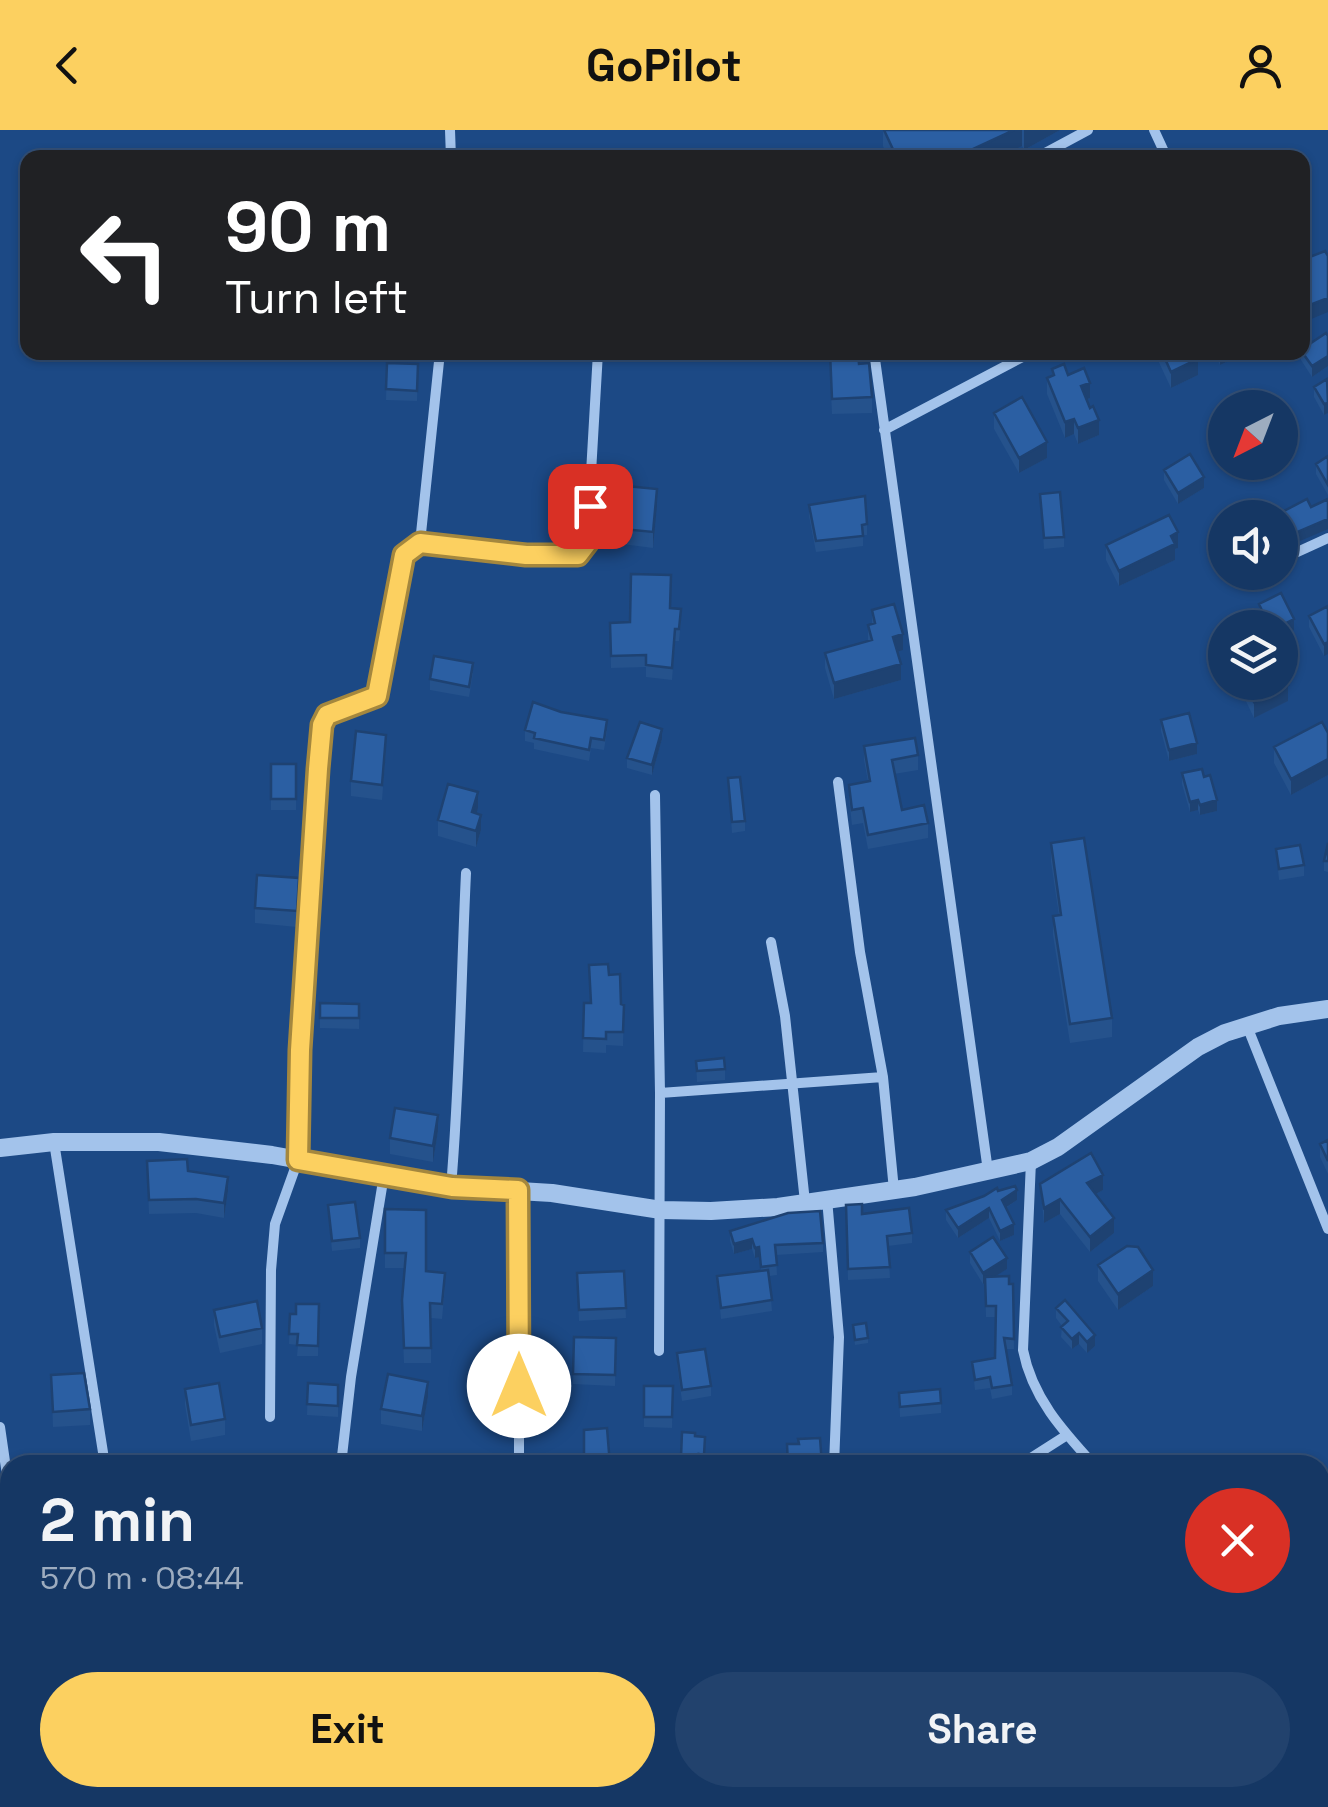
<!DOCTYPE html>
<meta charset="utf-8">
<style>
:root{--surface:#153764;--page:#22426d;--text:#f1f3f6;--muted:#9dacbf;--line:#345178;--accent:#fcd060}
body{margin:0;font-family:"Space Grotesk",sans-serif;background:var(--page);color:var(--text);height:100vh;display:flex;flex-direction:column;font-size:38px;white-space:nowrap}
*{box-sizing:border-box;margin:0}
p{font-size:32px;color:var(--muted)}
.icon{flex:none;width:55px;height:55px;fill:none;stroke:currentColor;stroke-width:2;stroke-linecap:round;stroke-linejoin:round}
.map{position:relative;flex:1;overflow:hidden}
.sheet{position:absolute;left:0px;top:1325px;width:1330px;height:352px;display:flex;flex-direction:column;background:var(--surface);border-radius:30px 30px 0 0;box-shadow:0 2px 8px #0004,0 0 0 2px var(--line)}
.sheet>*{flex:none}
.banner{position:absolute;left:20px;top:20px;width:1290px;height:210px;border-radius:20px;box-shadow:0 2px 8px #0004,0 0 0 2px var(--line);background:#202124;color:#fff;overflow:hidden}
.needle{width:65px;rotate:222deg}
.buttons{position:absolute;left:1208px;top:260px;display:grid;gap:20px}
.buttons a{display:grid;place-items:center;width:90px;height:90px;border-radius:50%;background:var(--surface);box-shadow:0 2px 8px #0004,0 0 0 2px var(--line);font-size:50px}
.pin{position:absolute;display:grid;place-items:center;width:85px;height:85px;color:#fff;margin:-42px;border-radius:20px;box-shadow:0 5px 15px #0006}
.me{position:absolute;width:110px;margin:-55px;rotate:0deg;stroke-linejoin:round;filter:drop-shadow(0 0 8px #0008)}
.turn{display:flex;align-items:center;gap:35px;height:210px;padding:0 40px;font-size:45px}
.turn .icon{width:130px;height:130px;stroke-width:2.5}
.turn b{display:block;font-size:70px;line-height:85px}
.round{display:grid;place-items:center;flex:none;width:105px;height:105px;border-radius:52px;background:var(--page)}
.summary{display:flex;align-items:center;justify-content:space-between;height:170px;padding:0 40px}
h1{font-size:60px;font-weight:700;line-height:75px}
.button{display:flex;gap:20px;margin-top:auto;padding:20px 40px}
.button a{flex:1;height:115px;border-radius:60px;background:var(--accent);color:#111;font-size:40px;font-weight:700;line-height:115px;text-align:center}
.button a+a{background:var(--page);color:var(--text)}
header{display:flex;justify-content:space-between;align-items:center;height:130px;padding:0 40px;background:var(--accent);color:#111;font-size:45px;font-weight:700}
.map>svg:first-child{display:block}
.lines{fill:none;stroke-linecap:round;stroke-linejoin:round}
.minor{stroke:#a3c3eb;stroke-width:10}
.tertiary{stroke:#a3c3eb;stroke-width:18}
.wall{fill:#25528c}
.shaded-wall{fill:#1e4272}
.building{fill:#2b5fa3;stroke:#1e4272;stroke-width:2.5}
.route-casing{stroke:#a4873e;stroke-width:25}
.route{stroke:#fcd060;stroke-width:18}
</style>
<header><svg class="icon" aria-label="back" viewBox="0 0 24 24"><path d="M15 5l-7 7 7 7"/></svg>GoPilot<svg class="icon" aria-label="person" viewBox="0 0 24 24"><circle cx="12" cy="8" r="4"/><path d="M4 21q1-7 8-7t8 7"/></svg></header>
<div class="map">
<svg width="1328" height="1677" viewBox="0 0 1328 1677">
<rect width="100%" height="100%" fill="#1c4985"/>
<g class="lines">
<path class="minor" d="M450 0 451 28
M1154 0 1167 28
M1036 28 1088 0
M874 222 988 1041
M884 300 1032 222
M420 413 440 222
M1293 424 1328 408
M838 652 860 822 883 947 894 1060
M655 665 660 963 659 1221
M771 812 785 886 805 1072
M1247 896 1328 1099
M660 963 883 947
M54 1012 105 1335
M1031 1031 1023 1220C1032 1267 1062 1300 1094 1335
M451 1057C460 952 461 848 466 743
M519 1061V1335
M827 1069 839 1207 834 1335
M270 1287 271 1140 275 1094 298 1030 300 920 322 595 327 585 377 566 404 425 420 413 526 425H578L587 412 598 222
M0 1297 10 1366
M341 1335 351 1247 384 1045
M1020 1335 1067 1305
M1320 1616H1328
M58 1668 59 1677
M157 1668 159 1677
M348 1668 349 1677
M954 1668 957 1677
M1267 1668 1270 1677
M825 1677 842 1674"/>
<path class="tertiary" d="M0 1018 54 1012H159L272 1025 451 1057 552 1063 661 1080 711 1081 778 1077 915 1057 1031 1031 1058 1017 1198 917 1225 903 1279 886 1328 879"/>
</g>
<path class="wall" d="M883 0H1060L1024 20 1022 16 997 28H888L883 16Z
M1328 206V236L1312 247 1301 230V222Z
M829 222H858L859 234 872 267V283L832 284Z
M1154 222H1195L1198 245 1171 258Z
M1214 222H1247L1220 235Z
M387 233 418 234 417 271 386 270Z
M1052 239 1068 245 1090 268 1086 270 1099 305 1078 314 1074 304 1065 308 1047 264V248L1052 246Z
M1328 250V283L1324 285 1314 267V257Z
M994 283 1047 328 1019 343 994 299Z
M1328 326V365L1316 344V334Z
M1164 340 1204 358 1178 374 1164 350Z
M1040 364 1064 407V417L1044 419Z
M657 375 653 418 622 414V399Z
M809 375 867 394V405H863V416L816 422 809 386Z
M1311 377 1293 414 1282 393V382Z
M1106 415 1178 418 1175 419V430L1119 456 1106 430Z
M1259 474 1294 500 1265 498 1259 485Z
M1328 476 1324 526 1309 497V486Z
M670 478 681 491 679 511H675L672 550 646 547V537L611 538 610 493 630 492Z
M872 480 903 520 897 521 901 550 834 569 825 538V523L868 511V495L872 494Z
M473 543 469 567 430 560V549Z
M1243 552H1280L1288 571 1254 588 1243 565Z
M1161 590 1197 624 1169 631 1161 601Z
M525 600 607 601 604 620 591 618 589 631 534 619V613L525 611Z
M1328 603V645L1291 665 1274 633V617Z
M662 609 652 645 627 638V628Z
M864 616 918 625V640L894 644 902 680 928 693V708L868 719 863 693 852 695 849 669V655L868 651 864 630Z
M386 620 382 670 351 666V651Z
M271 634H296V680H271Z
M1182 643 1204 647 1217 681 1200 685 1198 680 1190 682 1182 654Z
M728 648 745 691V701L732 703Z
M478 678 476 683 481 700 476 717 438 706V690Z
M1051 713 1112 888V907L1070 913 1053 805V786L1059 785 1051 732Z
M1328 713V742L1324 741V731Z
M1276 719 1304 735V746L1279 750Z
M299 764 297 797 255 793V778Z
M589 835 609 845 621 874 624 875 623 916 606 915V923L583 922 584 873H590Z
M320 873 359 874V899L320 898Z
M696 931 725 939V950L697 952Z
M438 1001 433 1032 390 1024V1008Z
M1328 1010V1044L1320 1027V1014Z
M147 1031 188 1041 228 1061 224 1088 196 1083 149 1084Z
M1040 1054 1103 1060 1096 1064 1114 1103 1090 1122 1060 1084 1044 1093Z
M998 1061 1017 1070 1006 1078 1014 1105 1000 1111 989 1088 958 1108 946 1090V1080Z
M328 1075 360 1108V1118L332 1121Z
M846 1075 862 1084 912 1103V1113L888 1116 890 1148 848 1150Z
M385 1079 426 1141 445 1157 442 1189 431 1188V1233H404L402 1185 405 1138H385Z
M730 1101 823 1113V1122L776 1125 777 1145 769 1146 772 1181 721 1189 717 1146 761 1141 759 1127 755 1128 752 1119 734 1124 730 1111Z
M970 1122 1007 1139 995 1146 1009 1154H1013L1014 1219H1006L1012 1255V1265L992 1269 990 1258 975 1260 972 1232 995 1228 996 1187H986L985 1153 983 1154 970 1133Z
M1098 1135 1153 1156 1118 1180 1098 1151Z
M624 1141 626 1188 579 1191 577 1143Z
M319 1174 318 1226H297L298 1215 289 1214 290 1184H296Z
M1056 1178 1095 1216 1087 1223 1079 1214 1072 1219 1061 1207 1062 1196 1056 1188Z
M214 1180 262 1198V1214L220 1223 214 1195Z
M853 1200 868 1208V1213L855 1215Z
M574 1207 616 1208 615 1256 573 1254Z
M677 1223 711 1256V1266L682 1271 677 1234Z
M51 1245 90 1279V1295L53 1297Z
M308 1253 338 1255V1287L307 1285Z
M644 1256H673L672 1298 644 1297Z
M185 1259 225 1289V1305L191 1311 185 1275Z
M899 1263 941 1273V1283L900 1287Z
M428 1267 422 1301 381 1294V1279Z
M682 1302 695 1306 705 1307 704 1334 681 1335Z
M10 1394V1433L0 1434V1395Z
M745 1668H763V1670L746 1672Z
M1283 1668H1320V1677H1285Z"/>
<path class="shaded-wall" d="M1014 0H1022V16L997 28H969L971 20Z
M1024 0H1060L1024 20Z
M1328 168V182L1304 192 1302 196V178Z
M1220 222H1247L1220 235Z
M1328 226V236L1312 247V236Z
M1198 229V245L1171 258V242Z
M1090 253V268L1081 272V256Z
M1328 273V283L1324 285V274Z
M1074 289V304L1065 308V292Z
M1099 290V305L1078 314V298Z
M1047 312V328L1019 343V328Z
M1204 347V358L1178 374V363Z
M657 359V375L653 418V402Z
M1328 389V399L1293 414V404Z
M1178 402V418L1175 419V430L1119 456V441Z
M1261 442H1272L1261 448Z
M1294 489V500L1280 506V498H1276Z
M903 504V520L893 523V507Z
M1328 512V524L1324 526V514Z
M901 534V550L834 569V553Z
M1288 555V571L1254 588V572Z
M662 599V609L652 645V635Z
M1197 613V624L1169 631V620Z
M1328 629V645L1291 665V649Z
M478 662V678L472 698V682Z
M1198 670V680L1190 682V672Z
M1217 670V681L1200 685V675Z
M481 685V700L476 717V701Z
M438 985V1001L433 1032V1016Z
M1103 1045V1060L1087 1069V1053Z
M228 1047V1061L224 1088V1073Z
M1017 1060V1070L1002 1080V1070Z
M1060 1069V1084L1044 1093V1078Z
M989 1078V1088L958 1108V1098Z
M1114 1088V1103L1090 1122V1107Z
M1014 1094V1105L1000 1111V1101Z
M752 1109V1119L734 1124V1114Z
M759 1117V1127L755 1128V1118Z
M1007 1128V1139L983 1154V1143Z
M1153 1140V1156L1118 1180V1164Z
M1079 1203V1214L1072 1219V1209Z
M1095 1205V1216L1087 1223V1212Z
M428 1252V1267L422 1301V1286Z
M10 1626V1637L0 1639V1629Z"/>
<path class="building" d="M884 0H1014L971 20 973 26 969 28H897Z
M1325 121 1328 126V168L1302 178V130Z
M1326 203 1328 206V226L1312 236 1302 222V219Z
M830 222H858L859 234 869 233 872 267 832 269Z
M1162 222H1195L1198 229 1171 242Z
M387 233 418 234 417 261 386 259Z
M1064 234 1068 245 1084 238 1090 253 1081 256 1090 278 1093 276 1099 290 1078 298 1074 289 1065 292 1047 248 1054 245 1052 239Z
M1327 249 1328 273 1324 274 1314 257Z
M1022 267 1047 312 1019 328 994 283Z
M1190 324 1204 347 1178 363 1164 340Z
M1328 326V355L1316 334Z
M626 356 657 359 653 402 622 399Z
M1060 362 1064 407 1044 408 1040 364Z
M865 366 867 394 862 395 863 406 816 411 809 375Z
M1307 369 1311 377 1328 369V389L1293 404 1282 382Z
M1169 385 1178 402 1171 406 1175 414 1119 441 1106 415Z
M631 444 671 445 670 478 681 479 679 499H675L672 538 646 535V525L611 526 610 493 630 492Z
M1281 463 1294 489 1276 498H1270L1259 474Z
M894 474 903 504 893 507 901 534 834 553 825 523 872 510 868 495 875 493 872 480Z
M1328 476V512L1324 514 1309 486Z
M434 526 473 533 469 557 430 549Z
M1280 540 1288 555 1254 572 1244 552H1280Z
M533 572 561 582 607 590 604 610 591 608 589 620 534 608 535 603 525 600Z
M1189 583 1197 613 1169 620 1161 590Z
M640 592 662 599 652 635 627 628Z
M1322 592 1328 603V629L1291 649 1274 617Z
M356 601 386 605 382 655 351 651Z
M915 608 918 625 892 630 902 680 924 675 928 693 868 705 863 678 852 680 849 655 870 651 864 616Z
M271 634H296V669H271Z
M1202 639 1204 647 1210 645 1217 670 1200 675 1198 670 1190 672 1182 643Z
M740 647 745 691 732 692 728 648Z
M448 654 478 662 472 682 481 685 476 701 438 690Z
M1084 708 1112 888 1070 894 1053 786 1061 785 1051 713Z
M1328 713V731H1324Z
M1300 715 1304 735 1279 739 1276 719Z
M257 745 299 748 297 781 255 778Z
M608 834 609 845 620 844 621 874 624 875 623 902H606V909L583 908 584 873H591L589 835Z
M320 873 359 874V888H320Z
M724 928 725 939 697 941 696 931Z
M395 978 438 985 433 1016 390 1008Z
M1328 1010V1031L1320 1014Z
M1091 1023 1103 1045 1087 1053 1114 1088 1090 1107 1060 1069 1044 1078 1040 1054Z
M187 1029 188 1041 228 1047 224 1073 196 1069 149 1070 147 1031Z
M1015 1056 1017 1060 1002 1070 1014 1094 1000 1101 989 1078 958 1098 946 1080 984 1066 997 1058 998 1061Z
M355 1072 360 1108 332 1111 328 1075Z
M862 1074V1084L909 1078 912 1103 887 1106 890 1137 848 1139 846 1075Z
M385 1079 426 1080V1141L445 1143 442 1174 430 1173 431 1218H404L402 1170 406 1123H385Z
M820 1081 823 1113 775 1115 777 1135 761 1137 759 1117 755 1118 752 1109 734 1114 730 1101 788 1083Z
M993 1107 1007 1128 983 1143 970 1122Z
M1127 1116 1138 1117 1153 1140 1118 1164 1098 1135Z
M768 1140 772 1170 721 1178 717 1146Z
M624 1141 626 1178 579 1180 577 1143Z
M1009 1146V1154H1013L1014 1209 1004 1208 1012 1255 992 1258 990 1247 975 1250 972 1232 995 1228 996 1176H986L985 1147Z
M1065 1170 1095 1205 1087 1212 1079 1203 1072 1209 1061 1197 1068 1191 1056 1178Z
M257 1171 262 1198 220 1207 214 1180Z
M296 1174H319L318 1216 297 1215 298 1204H289L290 1184H296Z
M866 1193 868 1208 855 1210 853 1195Z
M574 1207 616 1208 615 1245 573 1244Z
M705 1219 711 1256 682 1260 677 1223Z
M84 1243 90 1279 53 1282 51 1245Z
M388 1244 428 1252 422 1286 381 1279Z
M219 1253 225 1289 191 1295 185 1259Z
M308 1253 338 1255V1276L307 1274Z
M644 1256H673L672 1287H644Z
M940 1259 941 1273 900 1277 899 1263Z
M607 1298 610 1335H592V1330H584V1300Z
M682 1302 695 1303V1306L705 1307 704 1325 699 1324 700 1335H688L687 1327H681Z
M820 1308 822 1335H788L787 1314H799L798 1309Z
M10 1394V1423L0 1424V1395Z
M4 1598 10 1626 0 1629V1599Z
M10 1654V1668H39L40 1676 4 1677 0 1656Z
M850 1668H896L897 1677H850Z
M1008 1668H1027L1030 1677H989L988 1675Z
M1113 1668H1119L1122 1677H1093L1092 1675Z
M1285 1668H1320V1671L1287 1677Z"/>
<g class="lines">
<g class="route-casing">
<path id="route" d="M519 1256 518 1060 452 1057 298 1030 300 920 318 639 322 595 327 585 377 566 404 425 420 413 526 425H578L588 412 590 376"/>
</g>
<use href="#route" class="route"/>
</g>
</svg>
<div class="buttons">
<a><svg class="needle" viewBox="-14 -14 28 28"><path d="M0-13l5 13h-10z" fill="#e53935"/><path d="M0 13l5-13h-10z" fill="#9dacbf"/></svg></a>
<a><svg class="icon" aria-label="sound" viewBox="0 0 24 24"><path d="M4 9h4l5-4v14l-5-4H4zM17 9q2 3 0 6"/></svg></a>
<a><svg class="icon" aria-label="layers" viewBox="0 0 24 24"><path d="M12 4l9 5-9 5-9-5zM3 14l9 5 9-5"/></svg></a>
</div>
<div class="pin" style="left:590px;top:376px;background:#d93025"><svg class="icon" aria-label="arrive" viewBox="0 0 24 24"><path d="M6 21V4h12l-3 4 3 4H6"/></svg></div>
<svg class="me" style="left:519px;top:1256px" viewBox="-20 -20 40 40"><circle r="19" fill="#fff"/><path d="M0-13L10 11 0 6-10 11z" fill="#fcd060"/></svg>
<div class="banner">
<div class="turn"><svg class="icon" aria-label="left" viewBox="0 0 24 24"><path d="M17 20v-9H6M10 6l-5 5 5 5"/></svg><div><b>90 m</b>Turn left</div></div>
</div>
<section class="sheet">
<div class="summary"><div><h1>2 min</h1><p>570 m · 08:44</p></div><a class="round" style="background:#d93025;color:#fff"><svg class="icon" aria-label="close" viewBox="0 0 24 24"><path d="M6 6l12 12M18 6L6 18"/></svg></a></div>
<div class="button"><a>Exit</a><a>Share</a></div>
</section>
</div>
